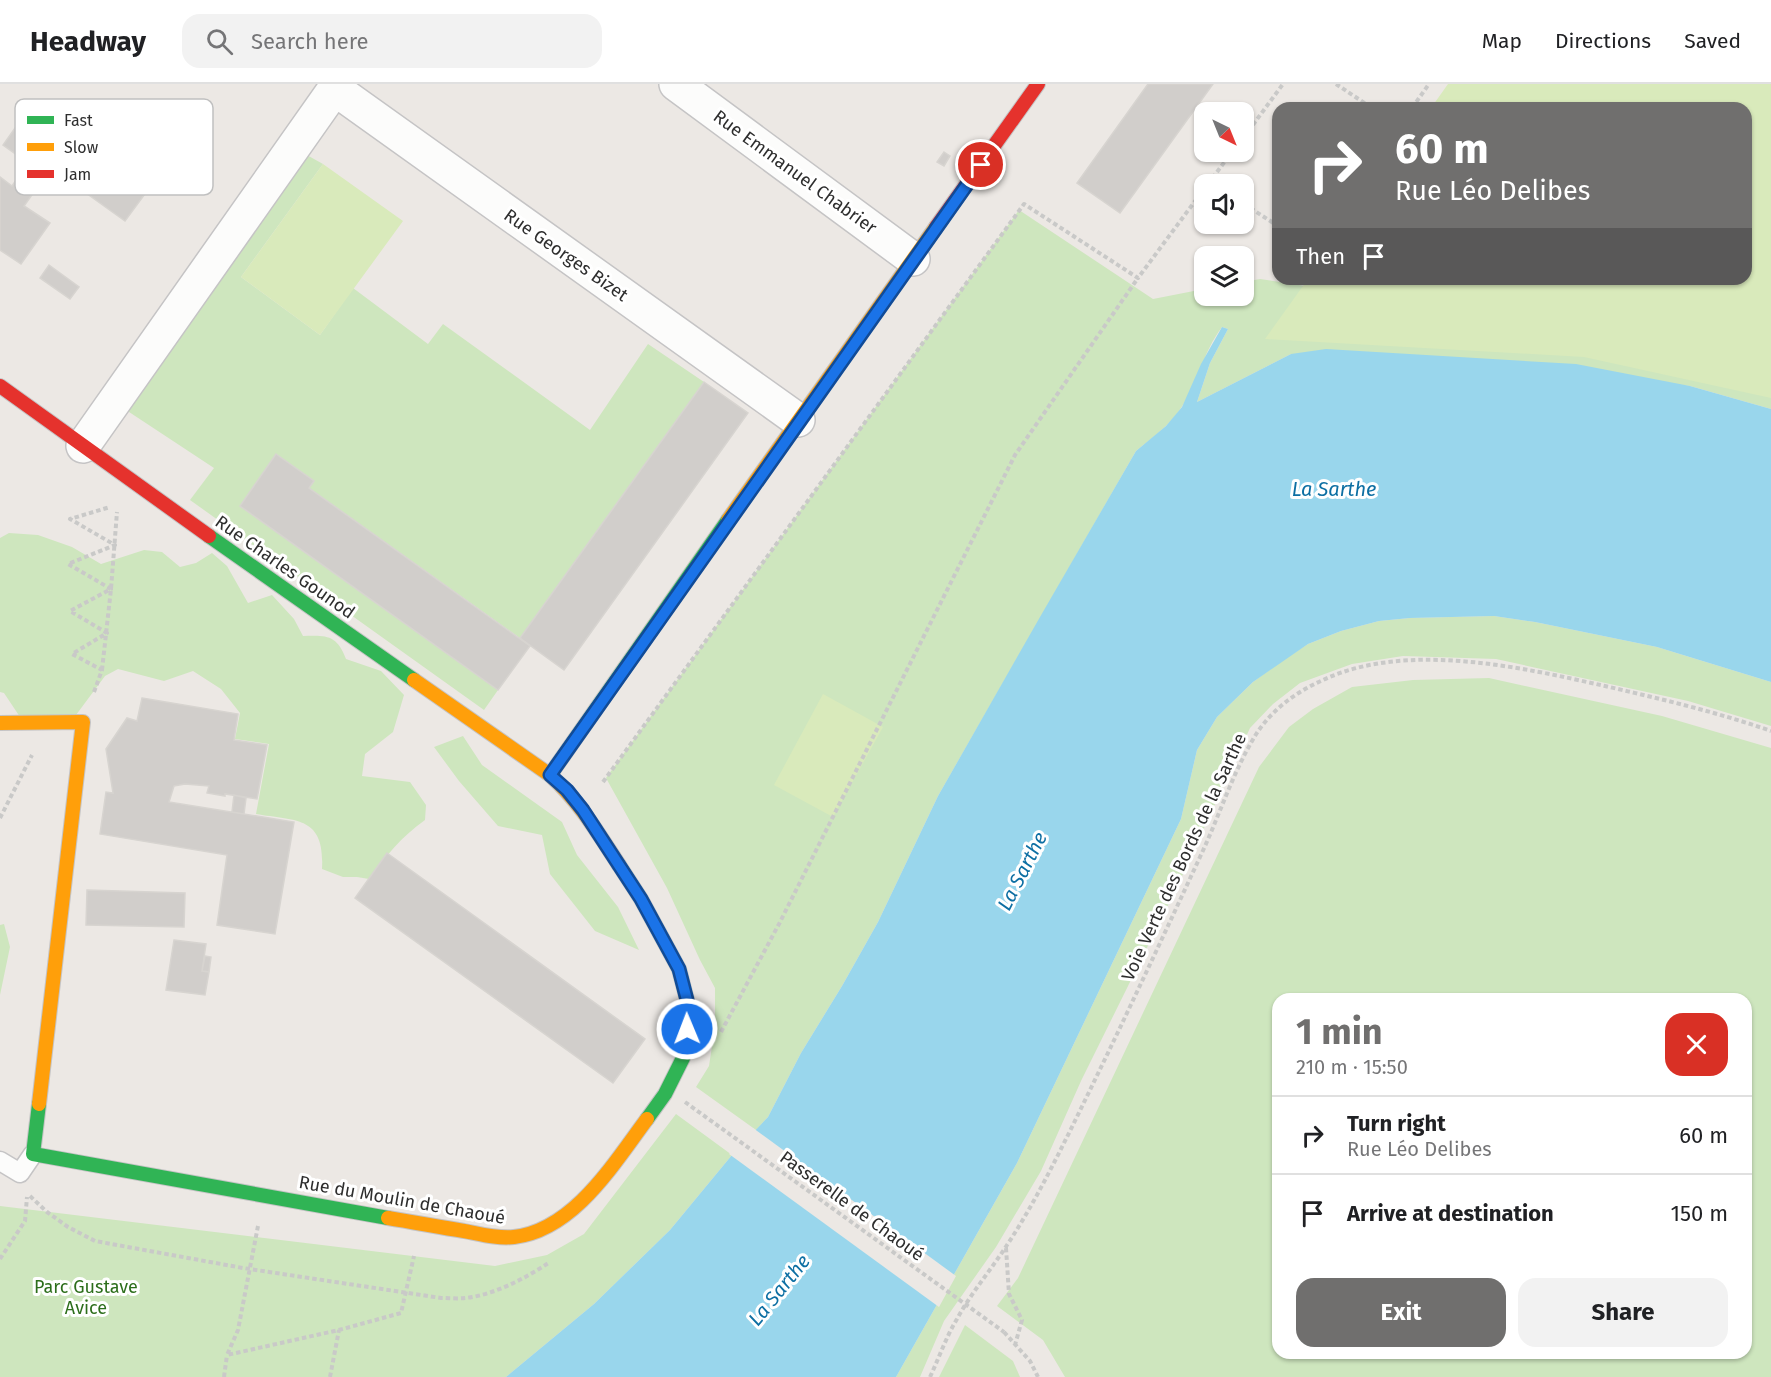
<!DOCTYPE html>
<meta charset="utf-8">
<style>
:root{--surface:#fff;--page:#f2f2f2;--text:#202124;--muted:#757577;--line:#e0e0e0;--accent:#706f6e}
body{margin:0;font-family:"Fira Sans",sans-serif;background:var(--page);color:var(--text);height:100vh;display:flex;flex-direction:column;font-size:22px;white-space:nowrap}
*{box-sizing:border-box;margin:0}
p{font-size:20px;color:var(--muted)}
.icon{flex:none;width:33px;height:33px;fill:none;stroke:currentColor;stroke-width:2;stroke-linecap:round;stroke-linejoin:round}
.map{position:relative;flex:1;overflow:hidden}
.sheet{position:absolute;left:1272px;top:909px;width:480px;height:366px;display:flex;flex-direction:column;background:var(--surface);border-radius:18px;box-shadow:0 2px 4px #0004}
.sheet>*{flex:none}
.hud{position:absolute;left:1272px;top:18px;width:480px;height:183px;border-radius:18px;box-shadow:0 2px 4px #0004;background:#706f6e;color:#fff;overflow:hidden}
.needle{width:39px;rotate:137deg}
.tools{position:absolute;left:1194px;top:18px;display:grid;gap:12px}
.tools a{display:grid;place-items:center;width:60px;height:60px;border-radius:12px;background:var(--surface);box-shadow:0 2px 4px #0004;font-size:30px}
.pin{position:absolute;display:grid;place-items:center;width:51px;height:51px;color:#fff;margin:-26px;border:3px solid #fff;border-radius:50%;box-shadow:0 2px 6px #0007}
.me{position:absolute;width:66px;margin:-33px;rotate:359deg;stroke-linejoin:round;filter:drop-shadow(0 0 4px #0008)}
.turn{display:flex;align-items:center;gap:21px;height:126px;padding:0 24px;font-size:27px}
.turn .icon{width:78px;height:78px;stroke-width:2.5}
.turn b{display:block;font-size:42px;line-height:51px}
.then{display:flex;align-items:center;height:57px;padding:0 24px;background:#0003;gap:12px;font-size:22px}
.round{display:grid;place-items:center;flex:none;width:63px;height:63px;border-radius:18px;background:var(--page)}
.headline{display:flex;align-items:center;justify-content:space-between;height:102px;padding:0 24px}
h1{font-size:36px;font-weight:700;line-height:45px;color:var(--accent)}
.cta{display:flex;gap:12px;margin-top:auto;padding:12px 24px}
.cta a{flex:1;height:69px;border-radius:18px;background:var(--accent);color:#fff;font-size:24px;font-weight:700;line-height:69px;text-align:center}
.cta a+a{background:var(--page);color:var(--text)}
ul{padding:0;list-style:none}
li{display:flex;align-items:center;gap:18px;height:78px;padding:0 24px;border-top:2px solid var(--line)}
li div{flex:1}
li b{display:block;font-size:22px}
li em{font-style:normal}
header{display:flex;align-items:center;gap:36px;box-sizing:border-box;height:84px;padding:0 30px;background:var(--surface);border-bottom:2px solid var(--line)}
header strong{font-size:28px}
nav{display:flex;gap:33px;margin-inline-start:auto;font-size:21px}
.search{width:420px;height:54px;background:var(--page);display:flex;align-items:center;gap:15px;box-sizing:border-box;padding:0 21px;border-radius:18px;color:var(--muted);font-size:22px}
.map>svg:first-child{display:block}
.green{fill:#cee6be;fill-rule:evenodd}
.pitch{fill:#d9eabb}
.water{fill:#99d6ec}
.pier{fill:#ece8e4}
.building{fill:#d1cecb;stroke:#d7d4d0;stroke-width:1.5}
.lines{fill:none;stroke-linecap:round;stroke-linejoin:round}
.lane-casing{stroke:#c5c4c5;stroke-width:21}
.street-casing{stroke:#c5c4c5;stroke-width:36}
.fast-casing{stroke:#c5c4c5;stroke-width:16}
.slow-casing{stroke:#c5c4c5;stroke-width:16}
.jam-casing{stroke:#c5c4c5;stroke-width:16}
.path{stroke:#c9c9c8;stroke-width:4;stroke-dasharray:4.5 3;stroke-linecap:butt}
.lane{stroke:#fcfcfb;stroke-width:18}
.street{stroke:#fcfcfb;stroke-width:33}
.fast{stroke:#30b455;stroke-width:14}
.slow{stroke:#ff9f0a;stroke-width:14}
.jam{stroke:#e5322d;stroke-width:14}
.path-bridge{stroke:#c9c9c8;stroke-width:4;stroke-dasharray:4.5 3;stroke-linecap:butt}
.route-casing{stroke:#114b97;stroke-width:15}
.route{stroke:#1a73e8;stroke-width:10}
.labels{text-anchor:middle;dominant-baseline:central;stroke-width:6;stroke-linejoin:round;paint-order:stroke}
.street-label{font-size:18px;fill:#2e2e2e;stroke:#fff}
.park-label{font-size:18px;fill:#2c6e1b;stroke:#fff}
.water-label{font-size:20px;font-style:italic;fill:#0d6fa3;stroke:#fff}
.key{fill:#fff;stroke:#c0c0c0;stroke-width:1.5}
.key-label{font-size:16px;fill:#2e2e2e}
</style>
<header>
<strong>Headway</strong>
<div class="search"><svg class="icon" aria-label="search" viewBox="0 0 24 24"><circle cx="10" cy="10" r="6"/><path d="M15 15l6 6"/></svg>Search here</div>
<nav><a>Map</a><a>Directions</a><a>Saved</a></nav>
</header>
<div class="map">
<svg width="1771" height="1293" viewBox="0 0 1771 1293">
<rect width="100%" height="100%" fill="#ece8e4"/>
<path class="green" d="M305 70 323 80 241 193 320 251 353 204 428 260 443 240 590 346 648 260 704 298 520 554 309 404 313 398 276 371 240 422 498 606 484 626 190 416 214 384 123 324Z
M1019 126 1153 215 1204 205V212H1244V198L1260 195 1363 211 1746 195V130L1771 141V325L1690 302 1291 270 1197 318 1210 279 1228 245 1222 243C1203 268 1198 299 1181 324 1170 341 1152 354 1136 367L938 712 878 838 842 902 801 969 768 1033 756 1046 696 1003 709 982 715 943V904L700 876 667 804 606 694Z
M9 449 38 451 72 463 101 480 144 466 162 468 180 483 196 479 212 469 227 482 248 519 272 511 294 535 303 552C327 551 337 551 346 575L381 587 404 611 393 648 365 670 362 692 410 698 426 721 425 736C401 753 386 772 369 795L357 793H343L322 785C325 732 297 737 256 730L269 660 235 655 240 629 221 605 193 587 164 597 118 585 105 592 76 631 22 636 4 609 0 608V454Z
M1494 532 1535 538 1657 563 1771 598V642L1688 617 1496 575 1403 572 1352 580 1300 599 1273 620 1250 644 1177 803 1081 997 1041 1087 996 1163 944 1237 920 1293H896L1017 1079 1181 735 1197 666 1217 633 1253 598 1280 578 1308 560 1341 547 1379 537 1410 534Z
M1489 594 1662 632 1771 664V1293H1065L1043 1256 997 1222 1018 1194 1259 683 1289 643 1313 625 1352 603 1413 596ZM1278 915H1746V1269H1278Z
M463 652 482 681 562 738 577 771 618 823 639 866 595 847 550 790 542 751 498 742 459 697 434 663Z
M4 840 10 863 0 911V841Z
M676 1030 732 1071 670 1146 594 1220 506 1293H0V1122L495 1182 547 1171 584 1150Z
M965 1241 1013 1277 1020 1293H939Z"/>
<path class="pitch" d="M1448 0H1771V314L1584 273 1265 255 1308 195H1746V24H1431Z
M323 80 403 137 320 251 241 193Z
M823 610 883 643 833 733 774 701Z"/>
<path class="water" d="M1222 243 1228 245 1210 279 1197 318 1291 270 1326 265 1576 280 1690 302 1771 325V598L1657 563 1535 538 1494 532 1410 534 1379 537 1341 547 1308 560 1253 598 1217 633 1197 666 1181 735 1017 1079 896 1293H506L594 1220 670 1146 732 1071 768 1033 801 969 842 902 878 838 938 712 1040 533 1136 367 1166 342 1182 323 1201 280Z"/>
<path class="pier" d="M753 1044 956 1192 939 1223 729 1070Z"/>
<path class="building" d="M1148 0H1213L1120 129 1077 99Z
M34 17 77 47 80 41 156 95 125 137 51 84 24 122 50 139 21 180 0 166V93L12 102 28 79 3 61Z
M944 68 950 72 944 82 937 78Z
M49 181 79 203 70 215 40 194Z
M704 298 748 329 564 586 520 554Z
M276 370 314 397 309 404 530 562 498 606 240 422Z
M142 614 238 630 234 656 267 661 257 715 225 710V712L207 709 209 702 185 700 174 702 169 718 294 738 275 850 217 841 227 771 100 750 106 708 113 709 106 665 127 634 137 637Z
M234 711 246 714 244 730 232 728Z
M387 769 645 955 613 999 355 814Z
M87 806 185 809 184 843 86 841Z
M174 856 206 860 202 887 209 888 205 911 166 906Z
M205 872 211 873 209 888 202 887Z"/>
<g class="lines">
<g class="lane-casing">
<path id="lane" d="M0 1077 20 1089 33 1070"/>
</g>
<g class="street-casing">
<path id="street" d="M676 0 913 175
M335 5 798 336
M83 362 338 0"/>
</g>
<g class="fast-casing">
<path id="fast" d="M209 452 414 596
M550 691 728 436
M619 781 641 815 679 885 687 916V945L683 974 665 1010 647 1035
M39 1020 33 1070 388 1134"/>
</g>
<g class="slow-casing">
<path id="slow" d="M728 436 936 143
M414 596 550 691C579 717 598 749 619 781
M0 639 83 638 39 1020
M388 1134C413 1138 439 1143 464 1147 480 1150 498 1155 514 1153 574 1146 614 1079 647 1035"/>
</g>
<g class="jam-casing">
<path id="jam" d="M936 143 1038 0
M0 302 209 452"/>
</g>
<path class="path" d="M1336 0 1372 24
M1412 24 1429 0
M1244 53 1283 0
M1208 100 1232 68
M1244 120 1278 142
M102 586 111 505 117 428
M94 608 102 586 72 570 107 549 70 527 111 505 68 480 115 461 70 435 110 423
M603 698 1024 120 1138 194 1204 105
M0 734 32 671
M721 948 779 840 1015 371 1138 194
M30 1112 47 1128 68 1143 95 1157 243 1184 441 1214C449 1214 458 1215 465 1214 494 1211 526 1194 550 1178
M258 1142 238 1246 227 1271 339 1246 401 1229 414 1172
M1006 1164 1009 1210 1022 1236 1015 1261
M0 1175 25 1137 27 1113
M1004 1248 1030 1277 1038 1293
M224 1293 227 1271
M330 1293 339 1246
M930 1293C939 1274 946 1253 957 1235 971 1209 991 1186 1007 1161 1029 1128 1048 1091 1066 1055 1112 962 1156 868 1200 773 1219 733 1232 690 1255 652 1271 626 1296 608 1323 596 1406 557 1520 583 1605 602 1661 615 1717 628 1771 647"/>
<use href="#lane" class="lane"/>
<use href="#street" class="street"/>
<use href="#fast" class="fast"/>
<use href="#slow" class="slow"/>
<use href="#jam" class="jam"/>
<path class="path-bridge" d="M685 1018 1004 1248"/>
</g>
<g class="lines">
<g class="route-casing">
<path id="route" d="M687 945V916L679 885 641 815 583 726 567 706 550 691 981 81"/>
</g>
<use href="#route" class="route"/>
</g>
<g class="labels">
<g class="street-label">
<text transform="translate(795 88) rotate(36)">Rue Emmanuel Chabrier</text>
<text transform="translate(566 171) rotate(35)">Rue Georges Bizet</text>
<text transform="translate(285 483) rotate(35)">Rue Charles Gounod</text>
<text transform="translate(1184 773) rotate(-65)">Voie Verte des Bords de la Sarthe</text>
<text transform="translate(402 1116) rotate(10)">Rue du Moulin de Chaoué</text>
<text transform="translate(852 1122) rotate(36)">Passerelle de Chaoué</text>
</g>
<g class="park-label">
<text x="86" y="1203">Parc Gustave<tspan x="86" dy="21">Avice</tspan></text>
</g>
<g class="water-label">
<text x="1334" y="405">La Sarthe</text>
<text transform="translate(1022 787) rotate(-63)">La Sarthe</text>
<text transform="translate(779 1206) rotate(-51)">La Sarthe</text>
</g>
</g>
<rect x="15" y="15" width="198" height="96" rx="9" class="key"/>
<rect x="27" y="32" width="27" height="8" fill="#30b455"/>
<rect x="27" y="59" width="27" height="8" fill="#ff9f0a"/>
<rect x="27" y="86" width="27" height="8" fill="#e5322d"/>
<g class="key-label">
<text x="64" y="42">Fast</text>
<text x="64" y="69">Slow</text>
<text x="64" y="96">Jam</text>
</g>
</svg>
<div class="tools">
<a><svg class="needle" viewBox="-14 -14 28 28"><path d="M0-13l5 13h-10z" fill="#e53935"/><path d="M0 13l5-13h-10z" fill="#757577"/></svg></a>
<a><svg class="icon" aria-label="sound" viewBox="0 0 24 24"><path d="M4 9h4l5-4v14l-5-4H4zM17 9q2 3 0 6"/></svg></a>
<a><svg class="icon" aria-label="layers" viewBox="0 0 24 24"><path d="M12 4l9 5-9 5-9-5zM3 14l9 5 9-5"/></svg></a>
</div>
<div class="pin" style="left:981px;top:81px;background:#d93025"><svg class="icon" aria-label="arrive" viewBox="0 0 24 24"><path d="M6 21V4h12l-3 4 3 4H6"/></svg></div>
<svg class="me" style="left:687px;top:945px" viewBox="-20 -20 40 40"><circle r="17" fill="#1a73e8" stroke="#fff" stroke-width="3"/><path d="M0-11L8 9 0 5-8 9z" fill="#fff"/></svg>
<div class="hud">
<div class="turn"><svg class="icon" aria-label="right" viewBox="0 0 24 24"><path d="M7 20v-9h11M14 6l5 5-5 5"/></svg><div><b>60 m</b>Rue Léo Delibes</div></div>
<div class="then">Then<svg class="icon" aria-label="arrive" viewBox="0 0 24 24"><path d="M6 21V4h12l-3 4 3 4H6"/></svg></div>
</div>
<section class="sheet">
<div class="headline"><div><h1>1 min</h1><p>210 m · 15:50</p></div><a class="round" style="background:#d93025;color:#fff"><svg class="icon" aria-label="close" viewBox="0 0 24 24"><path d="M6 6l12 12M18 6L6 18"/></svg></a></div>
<ul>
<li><svg class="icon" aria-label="right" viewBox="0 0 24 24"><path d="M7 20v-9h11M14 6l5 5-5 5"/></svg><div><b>Turn right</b><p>Rue Léo Delibes</p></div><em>60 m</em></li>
<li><svg class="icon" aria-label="arrive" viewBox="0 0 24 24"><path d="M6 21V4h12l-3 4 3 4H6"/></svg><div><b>Arrive at destination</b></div><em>150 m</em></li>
</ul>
<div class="cta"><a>Exit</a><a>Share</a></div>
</section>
</div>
